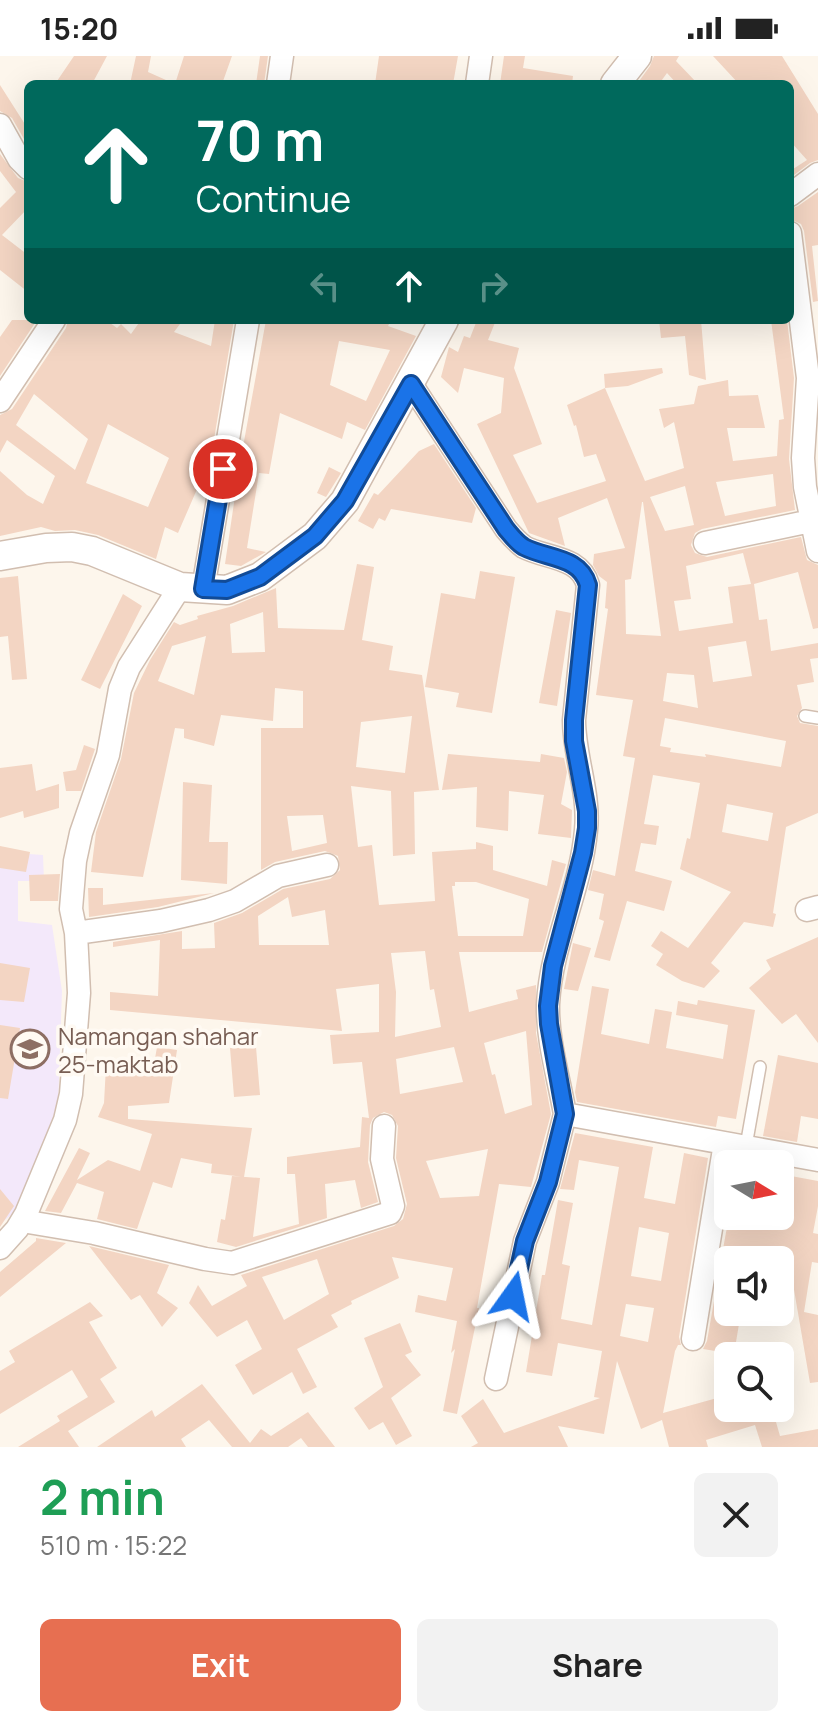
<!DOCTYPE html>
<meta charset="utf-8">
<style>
:root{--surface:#fff;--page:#f2f2f2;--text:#222;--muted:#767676;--accent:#e76f51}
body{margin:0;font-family:Manrope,sans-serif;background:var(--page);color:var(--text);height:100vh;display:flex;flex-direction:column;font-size:30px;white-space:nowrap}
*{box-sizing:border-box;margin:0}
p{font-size:26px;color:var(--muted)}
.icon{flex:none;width:44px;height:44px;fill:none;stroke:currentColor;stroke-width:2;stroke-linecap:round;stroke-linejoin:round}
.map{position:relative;height:1391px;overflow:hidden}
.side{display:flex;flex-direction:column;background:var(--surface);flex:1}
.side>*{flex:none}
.banner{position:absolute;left:24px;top:24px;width:770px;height:244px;border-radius:12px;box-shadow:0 8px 32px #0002;background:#00695c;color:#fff;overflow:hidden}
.needle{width:52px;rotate:100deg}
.controls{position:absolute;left:714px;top:1094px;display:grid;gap:16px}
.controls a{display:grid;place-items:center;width:80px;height:80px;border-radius:12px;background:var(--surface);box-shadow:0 8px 32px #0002;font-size:40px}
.pin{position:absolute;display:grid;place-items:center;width:68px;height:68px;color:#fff;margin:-34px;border:4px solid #fff;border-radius:50%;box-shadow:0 2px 8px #0007}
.me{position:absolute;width:88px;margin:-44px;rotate:12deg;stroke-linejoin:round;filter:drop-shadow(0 0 6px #0008)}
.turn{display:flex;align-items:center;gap:28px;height:168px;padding:0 40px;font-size:36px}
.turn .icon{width:104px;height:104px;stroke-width:2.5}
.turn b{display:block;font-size:56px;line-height:68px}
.lanes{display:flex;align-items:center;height:76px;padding:0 40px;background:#0003;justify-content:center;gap:40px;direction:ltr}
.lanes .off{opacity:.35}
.round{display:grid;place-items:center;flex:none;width:84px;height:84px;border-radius:12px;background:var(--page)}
.headline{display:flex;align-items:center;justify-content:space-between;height:136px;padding:0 40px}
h1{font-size:48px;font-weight:700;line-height:60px;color:#1e9e55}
.action{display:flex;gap:16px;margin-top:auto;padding:16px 40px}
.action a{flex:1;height:92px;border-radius:12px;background:var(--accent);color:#fff;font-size:32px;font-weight:700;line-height:92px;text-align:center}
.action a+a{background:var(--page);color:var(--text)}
.status{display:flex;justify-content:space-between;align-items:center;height:56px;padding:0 40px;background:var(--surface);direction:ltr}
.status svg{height:22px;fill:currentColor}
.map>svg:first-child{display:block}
.education{fill:#f3e8fa}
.building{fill:#f3d5c3;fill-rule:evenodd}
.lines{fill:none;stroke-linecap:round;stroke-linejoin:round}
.service-casing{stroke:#d1beb0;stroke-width:14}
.minor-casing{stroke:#d1beb0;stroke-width:25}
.tertiary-casing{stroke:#d1beb0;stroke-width:31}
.service{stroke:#fff;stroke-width:11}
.minor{stroke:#fff;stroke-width:22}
.tertiary{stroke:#fff;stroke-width:28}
.route-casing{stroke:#114b97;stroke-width:20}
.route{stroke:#1a73e8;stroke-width:14}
.labels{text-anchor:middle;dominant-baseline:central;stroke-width:7;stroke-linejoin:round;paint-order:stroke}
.education-label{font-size:24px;fill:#785e54;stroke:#fffaf3;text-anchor:start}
</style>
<div class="status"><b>15:20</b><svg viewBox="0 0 49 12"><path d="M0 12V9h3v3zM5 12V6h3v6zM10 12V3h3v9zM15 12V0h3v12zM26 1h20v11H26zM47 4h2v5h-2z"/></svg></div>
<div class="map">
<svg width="818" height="1391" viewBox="0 0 818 1391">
<rect width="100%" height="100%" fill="#fdf6ec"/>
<path class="education" d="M0 796 43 799 44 825H18V865L52 869 62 935 58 1050 16 1155 0 1168Z"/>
<path class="building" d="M74 0H107L92 28H55Z
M136 0H151L148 16 175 28 184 0H232L222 28H130Z
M260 0H268L264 28H256Z
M379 0H458L453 28H408L396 24 395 28H375Z
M504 0H525L523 12 573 20 572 28H500Z
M654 0H679L676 5 698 28H677L667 17 659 28H637L650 10Z
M713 0H782L818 58V104L810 107 790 122V115L807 104 790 85V28H739Z
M0 29 28 73V90L12 62 0 55Z
M0 98 18 122 28 126V152L2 179 28 199V236L0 214V152L16 136 0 115Z
M818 136V189L812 190 818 245 813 246 804 175 801 168 790 163V153L798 150Z
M12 264H37L0 320V281Z
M68 264H106L117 272 121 268 131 278 141 264H183L174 276 211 290 215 264H234L211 401 178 477 165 471 156 503 98 479 75 474 55 475 41 471 0 480V415L27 439 43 448 55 420 7 384 0 397V359L12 353 66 272ZM34 338 88 383 75 414 16 369ZM108 368 169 402 148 451 86 427Z
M266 264H391L388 270 416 280 365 374 347 366 342 383 280 357 269 418 259 417 247 492 266 496 241 510 225 508 239 413ZM339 285 390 294 366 345 330 329Z
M477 264H496L488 284 519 292 514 312 542 388 513 399 537 447 606 425 596 398 584 401 576 369 574 370 567 349 605 332 645 425 684 412 674 366 664 372 659 353 694 348 698 330 728 324 729 340 758 339 765 372H727L733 405 777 400 779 364 784 363 771 264H787L794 322 789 403 795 454 702 473 695 477 691 489 695 497 707 501 801 481 807 504 818 509V572L813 573 798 516 754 528 759 564 767 563 771 595 818 587V602L810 603 814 626 797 629 802 652 797 660 800 667 818 670V757L786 771 773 857 776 858 773 871 744 866 711 907 720 915 704 932 682 925 656 909 663 898 651 890 661 875 688 892 731 836 680 813 687 782 690 783 700 727 653 719 644 768 659 770 656 789 641 787 635 815 672 825 664 855 627 845 610 905 594 901 604 865 599 863 604 838 588 834 593 814 615 820 635 702 623 700 633 644 596 639 608 553 605 552 607 526 599 520 593 509 594 498 625 492 607 442 558 462 565 490 529 477 477 368 501 357 504 322 464 312 458 337 441 321 449 291 458 296 464 280 470 282ZM773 418 776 450 725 460 716 426ZM685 430 694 469 665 475 650 441ZM642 446H643L661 580 626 578 625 524 631 523ZM743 497 751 528 728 531 733 567 679 575 674 545 691 543 686 510ZM746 585 752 620 713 626 708 591ZM667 617 694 619 698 652 663 645ZM665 662 786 685 781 711 705 698 706 701 670 696 671 692 660 690ZM727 748 773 757 768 785 722 776Z
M659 264H701L706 324 689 319 685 280 661 282Z
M662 312 663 317 628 330 605 332 604 318Z
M434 388 476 452 472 467 391 453 385 465 379 462 373 473 358 465 374 437 378 439 419 395Z
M329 411 341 417 326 441 317 437Z
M357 508 374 511 362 584 393 590 389 614 422 619 439 734 414 736 415 798 393 800 391 735 351 730 358 791 372 789 379 849 435 845 432 796 476 793V786L493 790V814L547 830 552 804 566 808 542 896H459L469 956 518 943 516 934 536 929V977L551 1058 531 1131 499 1128 477 1252H479L457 1358 443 1355 455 1293 451 1297 457 1265 415 1256 418 1239 446 1245 453 1212 392 1201 399 1222 351 1245 352 1248 331 1259 338 1271 297 1293 317 1331 303 1338 292 1316 253 1339 235 1309 262 1293 247 1264 217 1281 189 1247 198 1229 212 1250 247 1230 241 1219 394 1170 403 1163 407 1148 396 1102 398 1070 392 1059 384 1056 373 1062 370 1069 368 1106 378 1146 361 1152 355 1124 325 1128 327 1162 236 1191 217 1186 221 1163 225 1164 232 1120 260 1122 253 1181 299 1168 295 1118H287V1101L360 1091 362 1061 369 1062 362 1006 333 1008 330 979 379 976V928L336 933 342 975 110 954V936L158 940 160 884 113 891V886L182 875V893L215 892 214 867 242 857 283 833 330 823 340 814 338 800 325 795 275 806 261 814V672H303V635L275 632 273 665 221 659 214 690 184 682V673L175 672 143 821 91 816 96 776 121 703 134 637 150 604 174 566 180 569 198 563 197 560 233 550 276 532 278 572 344 574ZM263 556 265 596 232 597 230 568ZM206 580 194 639 158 625 172 590ZM412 660 405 717 356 711 361 666ZM323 759 327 787 292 795 287 760ZM455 826H476L529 843 523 880H458L452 830H455ZM288 841 292 861 325 854 329 889H259L258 860ZM425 895 430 934 434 933 441 971 395 981 396 936 391 897ZM526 975 532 1049 505 1058 495 1018 492 1019 484 987ZM454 991 463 1026 400 1038 396 1003ZM488 1093 479 1140 440 1142 426 1105ZM317 1203 329 1238 284 1264 262 1221Z
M480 515 515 521 492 657 456 651 459 637 425 631 441 537 475 543Z
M18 520 27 623 12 624 8 580 0 581V522Z
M123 538 142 550 100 633 81 624Z
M556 554 571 557 557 650 539 647Z
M84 689 95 693 81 735H66L63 716 76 714Z
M448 698 540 706 541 698 564 702 567 716 561 748 572 754 571 782 538 778 544 739 509 735 508 775 476 771 477 731 442 734Z
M32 708 36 735 59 728V752L24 762 23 755 0 762V712Z
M183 726 212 729 209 786H228L227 828 181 824Z
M0 790 30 796 26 816 0 812Z
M60 818 58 845H30L29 819Z
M88 832H103V849L214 837 158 851 89 861Z
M818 881V987L796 958 782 968 749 932 771 913 766 904Z
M573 887 591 892 578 935 564 933Z
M0 907 30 912 24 946 0 944Z
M592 930 609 933 601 978 649 988 655 953 672 956 666 992 723 1003 728 969 676 959 678 945 697 949 698 944 755 954 736 1063 718 1060 716 1071 577 1046 575 1036Z
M0 969 20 972 8 1043 0 1042Z
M157 991 177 994 169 1047 128 1050V1063L252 1072 244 1121 211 1117 212 1108 181 1102 172 1132 153 1126 137 1173 97 1163 104 1136 77 1127 61 1157 45 1155 79 1092 90 1097 77 1124 108 1104 140 1115 152 1078 98 1061 104 1047 106 1010 152 1020Z
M256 991 260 1039 234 1041 230 992Z
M778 999 818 1007V1063L801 1060 797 1086 763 1080Z
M575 1077 653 1091 644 1142 675 1148 684 1097 708 1102 679 1281 681 1289H678L675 1295 663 1357 728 1339V1352H772L780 1380 818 1373V1391H762L755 1369 706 1384 708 1391H669L662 1364 641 1373 617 1305 604 1378 558 1370 568 1391H471L478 1387 461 1360 483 1343 504 1377 600 1342 594 1341 602 1295 558 1287 552 1320 526 1316 542 1219H545L558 1144 573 1147 562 1208 570 1210 561 1263 592 1269 619 1111 579 1104 574 1134 560 1133ZM639 1171 669 1177 661 1225 631 1220ZM626 1248 654 1252 648 1286 620 1280Z
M780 1118 818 1125V1150L813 1177 818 1178V1207L812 1206 804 1256 818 1259V1326L810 1327 792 1222H780V1204H721L729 1160 785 1167 790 1139 780 1137Z
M0 1133 14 1150 0 1171Z
M36 1182 66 1187 0 1241V1216L36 1185Z
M89 1190 169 1209 157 1237 178 1252 162 1271 140 1239 131 1244Z
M720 1211 728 1212V1256H741L734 1298 703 1293 707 1285Z
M90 1246 103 1260 89 1266 117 1312 100 1323 115 1346 68 1375 79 1391H18L60 1365 57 1360 88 1341 72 1314 0 1358V1315L15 1306 9 1295Z
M400 1267 412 1296 405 1299 421 1319 391 1342 412 1380 396 1389 383 1366 369 1374 354 1352 383 1331 364 1282Z
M202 1328 250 1387 261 1373 271 1380 308 1356 335 1391H308L301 1382 288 1391H232L209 1364 181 1383 186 1391H97L152 1354 155 1361Z"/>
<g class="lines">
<g class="service-casing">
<path id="service" d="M805 660 818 662
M746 1090 760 1011"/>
</g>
<g class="minor-casing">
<path id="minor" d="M278 28 282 0
M477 28 481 0
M0 69 19 103 28 112
M790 139 818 118
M790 177 808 322 803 402 805 431 818 495
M411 328 506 473C511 479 517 486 524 491 547 503 580 500 588 529L574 664C574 701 590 737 586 774 581 833 551 888 548 948 547 984 559 1023 565 1058
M0 345 54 264
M705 487 811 465
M203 533 248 264
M807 854 818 851
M76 877 161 865 209 854 235 845 278 820 327 809
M22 1165 94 1177 205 1203 232 1207 390 1157 393 1150 382 1103 384 1070
M0 1192 17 1173 26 1158 65 1064 71 1038 79 937 76 877 71 853 75 805 81 777 108 699 120 633 129 611 180 531
M693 1283 725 1087
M496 1323 525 1185 548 1126 565 1058 818 1104"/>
</g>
<g class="tertiary-casing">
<path id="tertiary" d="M615 28 637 0
M0 500 46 492 72 491 92 495 180 531 227 534 260 521 315 480 345 445 444 264"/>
</g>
<use href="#service" class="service"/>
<use href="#minor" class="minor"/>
<use href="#tertiary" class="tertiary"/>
</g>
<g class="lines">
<g class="route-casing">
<path id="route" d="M223 413 203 533 227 534 260 521 315 480 345 445 411 328 506 473C511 479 517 487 524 491 547 503 580 500 588 529L574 664V685L587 755V772L583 797 553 910 548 950 549 968 565 1058 548 1126 525 1185 513 1240"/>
</g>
<use href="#route" class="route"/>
</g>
<defs>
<g id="school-ring" transform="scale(2)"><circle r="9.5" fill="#fffaf3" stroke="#8d6e63" stroke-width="1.5"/><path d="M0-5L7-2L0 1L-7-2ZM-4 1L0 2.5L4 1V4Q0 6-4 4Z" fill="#8d6e63"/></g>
</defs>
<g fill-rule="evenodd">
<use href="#school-ring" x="30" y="993"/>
</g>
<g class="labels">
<g class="education-label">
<text x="58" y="979">Namangan shahar<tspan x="58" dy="28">25-maktab</tspan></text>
</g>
</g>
</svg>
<div class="controls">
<a><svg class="needle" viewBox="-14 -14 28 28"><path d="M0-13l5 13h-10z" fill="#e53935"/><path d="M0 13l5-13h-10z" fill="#767676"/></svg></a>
<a><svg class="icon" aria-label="sound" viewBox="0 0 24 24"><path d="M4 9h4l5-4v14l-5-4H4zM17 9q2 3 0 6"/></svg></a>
<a><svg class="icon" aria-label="search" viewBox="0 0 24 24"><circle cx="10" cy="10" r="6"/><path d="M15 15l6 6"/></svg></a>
</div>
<div class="pin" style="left:223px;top:413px;background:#d93025"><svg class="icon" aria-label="arrive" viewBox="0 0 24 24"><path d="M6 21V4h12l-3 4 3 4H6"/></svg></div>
<svg class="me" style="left:513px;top:1240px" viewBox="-20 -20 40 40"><path d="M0-17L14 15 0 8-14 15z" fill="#1a73e8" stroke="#fff" stroke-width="4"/></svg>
<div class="banner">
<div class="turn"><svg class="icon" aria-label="ahead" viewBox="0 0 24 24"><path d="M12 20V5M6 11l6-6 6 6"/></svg><div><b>70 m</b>Continue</div></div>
<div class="lanes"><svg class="icon off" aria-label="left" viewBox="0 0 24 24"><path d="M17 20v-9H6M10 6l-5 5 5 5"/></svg><svg class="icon" aria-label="ahead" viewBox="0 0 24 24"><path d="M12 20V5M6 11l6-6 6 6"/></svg><svg class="icon off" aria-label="right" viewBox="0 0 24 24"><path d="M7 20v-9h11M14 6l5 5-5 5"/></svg></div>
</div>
</div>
<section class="side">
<div class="headline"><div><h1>2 min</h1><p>510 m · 15:22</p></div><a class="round"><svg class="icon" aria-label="close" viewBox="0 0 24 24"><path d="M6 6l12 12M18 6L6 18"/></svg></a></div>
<div class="action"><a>Exit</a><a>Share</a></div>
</section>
